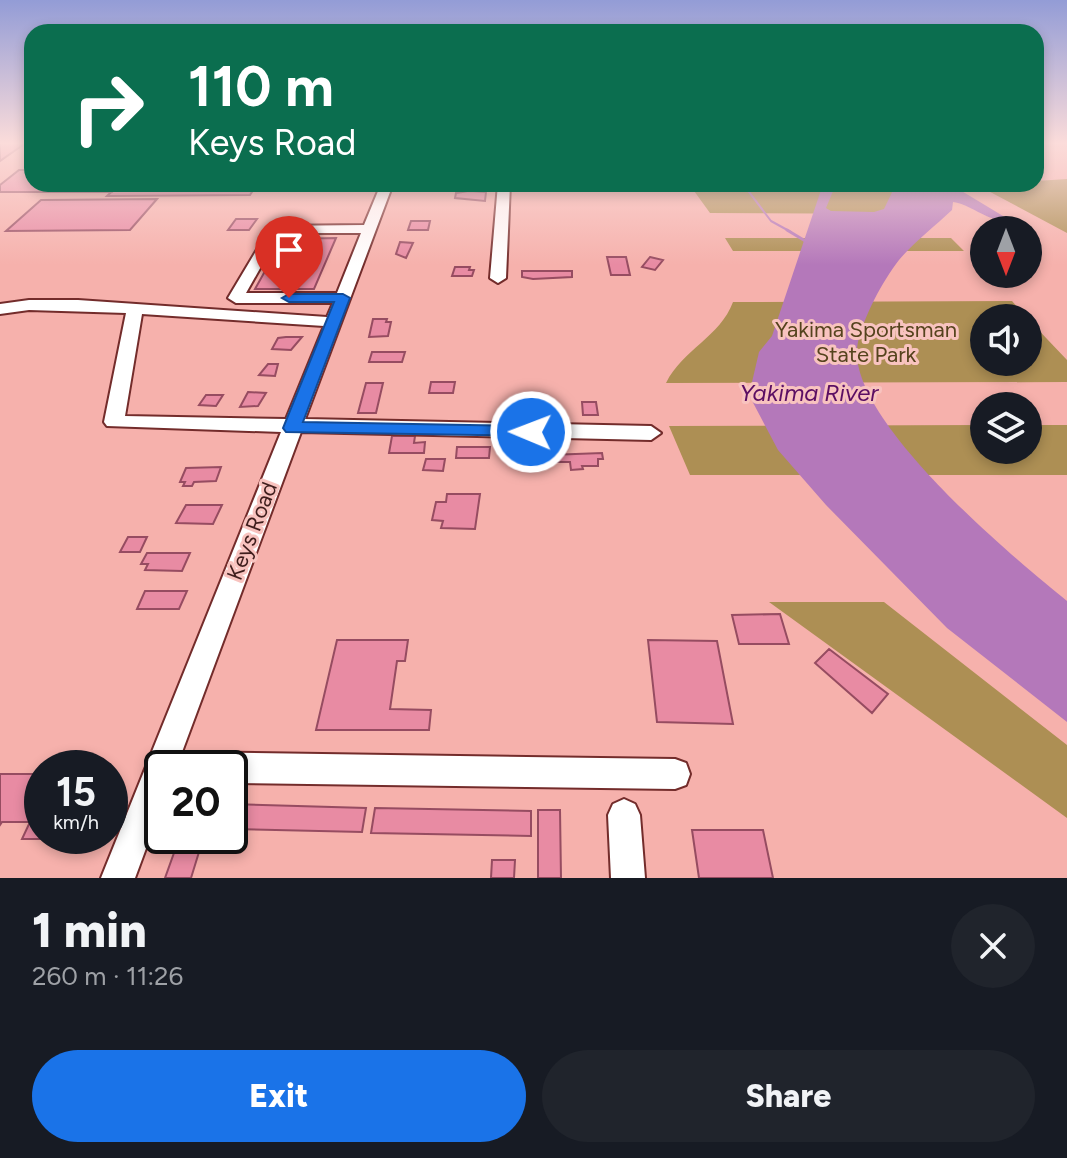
<!DOCTYPE html>
<meta charset="utf-8">
<style>
:root{--surface:#171b24;--page:#20242c;--text:#f1f3f6;--muted:#9ea1a6;--accent:#1a73e8}
body{margin:0;font-family:Figtree,sans-serif;background:var(--page);color:var(--text);height:100vh;display:flex;flex-direction:column;font-size:30px;white-space:nowrap}
*{box-sizing:border-box;margin:0}
p{font-size:26px;color:var(--muted)}
.icon{flex:none;width:44px;height:44px;fill:none;stroke:currentColor;stroke-width:2;stroke-linecap:round;stroke-linejoin:round}
.map{position:relative;height:878px;overflow:hidden}
.panel{display:flex;flex-direction:column;background:var(--surface);flex:1}
.panel>*{flex:none}
.hud{position:absolute;left:24px;top:24px;width:1020px;height:168px;border-radius:24px;box-shadow:0 4px 12px #0003;background:#0b6e4f;color:#fff;overflow:hidden}
.needle{width:52px;rotate:180deg}
.fabs{position:absolute;left:970px;top:216px;display:grid;gap:16px}
.fabs a{display:grid;place-items:center;width:72px;height:72px;border-radius:50%;background:var(--surface);box-shadow:0 4px 12px #0003;font-size:40px}
.speed{position:absolute;left:24px;top:750px;display:flex;gap:16px;font-size:40px;font-weight:700;text-align:center}
.speed>*{display:grid;place-content:center;width:104px;height:104px;border-radius:50%;background:var(--surface);box-shadow:0 4px 12px #0003;line-height:1}
.speed small{font-size:20px;font-weight:400}
.speed .limit{border:4px solid #111;border-radius:12px;background:#fff;color:#111}
.pin{position:absolute;display:grid;place-items:center;width:68px;height:68px;color:#fff;margin:-82px -34px;border-radius:50% 50% 50% 0;rotate:-45deg;box-shadow:0 0 8px #0007}
.pin .icon{rotate:45deg}
.me{position:absolute;width:88px;margin:-44px;rotate:271deg;stroke-linejoin:round;filter:drop-shadow(0 0 6px #0008)}
.turn{display:flex;align-items:center;gap:28px;height:168px;padding:0 32px;font-size:36px}
.turn .icon{width:104px;height:104px;stroke-width:2.5}
.turn b{display:block;font-size:56px;line-height:68px}
.round{display:grid;place-items:center;flex:none;width:84px;height:84px;border-radius:42px;background:var(--page)}
.headline{display:flex;align-items:center;justify-content:space-between;height:136px;padding:0 32px}
h1{font-size:48px;font-weight:800;line-height:60px}
.action{display:flex;gap:16px;margin-top:auto;padding:16px 32px}
.action a{flex:1;height:92px;border-radius:48px;background:var(--accent);color:#fff;font-size:32px;font-weight:800;line-height:92px;text-align:center}
.action a+a{background:var(--page);color:var(--text)}
.map>svg:first-child{display:block}
.green{fill:#ad8f54}
.water{fill:#b478ba}
.lines{fill:none;stroke-linecap:round;stroke-linejoin:round}
.stream-far1{stroke:#b478ba;stroke-width:2}
.stream{stroke:#b478ba;stroke-width:3}
.building{fill:#e88ba3;stroke:#964c61;stroke-width:2}
.minor-casing{stroke:#732c2b;stroke-width:4}
.minor{fill:#fff;fill-rule:evenodd}
.route{fill:#1a73e8;stroke:#114b97;stroke-width:2}
.labels{text-anchor:middle;dominant-baseline:central;stroke-width:6;stroke-linejoin:round;paint-order:stroke}
.park-label{font-size:22px;fill:#55431d;stroke:#f8c3bf}
.street-label{font-size:22px;fill:#3f1e1d;stroke:#f8c3bf}
.water-label{font-size:24px;font-style:italic;fill:#5b0e63;stroke:#f8c3bf}
</style>
<div class="map">
<svg width="1067" height="878" viewBox="0 0 1067 878">
<rect width="100%" height="100%" fill="#f6b1ac"/>
<path class="green" d="M1067 179V233L977 185 1036 184V181Z
M689 184H900L928 214 710 213Z
M725 238H951L964 251H733Z
M1012 301 1027 318H984V362H1028V319L1067 360V382L666 383C683 349 720 337 733 302Z
M984 425V450H1028V425H1067V475H690L669 426Z
M769 602H884L1067 745V818Z"/>
<path class="water" d="M823 184H836L826 208 831 211 874 212 884 209 896 184H950L1008 219C992 225 971 204 953 202L952 210C935 226 914 242 899 260 882 282 864 316 858 342 841 415 1015 559 1067 601V722L947 628 826 505 778 450 749 395 759 352 772 336Z"/>
<g class="lines">
<path class="stream-far1" d="M743 184 771 221 791 232"/>
<path class="stream" d="M787 230 807 242"/>
</g>
<path class="building" d="M0 142H27L0 161Z
M19 170H32V184H120L112 192H0V185Z
M120 184H257L250 195 107 196Z
M469 191 486 192 485 201 455 198 456 193Z
M157 199 130 230 6 231 41 200Z
M236 219H257L249 230H228Z
M411 221H430L428 230H408Z
M336 238 314 289H255L283 239Z
M400 242 413 243 406 258 396 254Z
M607 257H626L630 275H611Z
M650 257 663 260 655 270 642 267Z
M455 267H470L469 270H474L472 276H452Z
M522 271H572V277L533 279 522 277Z
M373 319H387L386 322H391L388 336 369 337Z
M286 337H302L291 350 272 349 278 338Z
M372 352H405L402 362H369Z
M268 364H278L275 376 259 375Z
M431 382H455L453 393H429Z
M366 383H383L376 413H358Z
M248 392 266 393 258 406 240 407Z
M206 395H223L216 406 199 405Z
M582 402H596L598 415H583Z
M392 436H415L414 443 425 442 424 453H389Z
M457 447H490L489 458H456Z
M504 447H526L525 459H503Z
M602 453 603 459H598V466H582L583 469 571 470 570 462H549V455Z
M426 459H445L443 471 423 470Z
M221 467 216 481 194 482 192 486H183L185 482H180L186 468Z
M447 494H480L475 529 441 528 443 521 432 520 436 502H446Z
M186 505H222L213 524 176 523Z
M128 537H147L140 552H120Z
M147 553H190L182 571 145 570 148 564H141Z
M145 591H187L179 609H137Z
M780 614 789 644H739L732 615Z
M337 640H408L405 661H397L390 709 431 710 429 730H316Z
M648 640 717 641 733 724 657 722Z
M829 649 888 694 872 713 815 663Z
M0 774H42V836H104L103 839H22L30 822H2L0 825Z
M230 804 366 808 362 832 230 829Z
M375 808 531 811V836L371 833Z
M538 810H560L561 878H538Z
M692 830H763L773 878H699Z
M179 839H203L191 878H165Z
M492 860H515L514 878H491Z"/>
<g class="lines">
<g class="minor-casing">
<path id="minor" d="M381 184H393L305 419 651 426 661 433 651 440 301 432 182 752 675 759 686 763 690 774 686 785 675 789 230 783V768H162V805L135 878H101L281 432 107 426 104 422 126 313 29 310 0 314V304L29 300H78L327 317 333 303H236L228 298 271 226 364 225ZM280 233H361L337 293H246ZM142 314 324 326 286 419 125 416Z
M498 184H510L506 278 498 283 490 278Z
M624 799 635 804 640 815 645 878H611L608 815 613 804Z"/>
</g>
<use href="#minor" class="minor"/>
</g>
<linearGradient id="sky" x2="0" y2="1"><stop stop-color="#939cd6"/><stop offset="0.54" stop-color="#fbdcda"/><stop offset="1" stop-color="#fbdcda" stop-opacity="0"/></linearGradient>
<rect width="1067" height="265" fill="url(#sky)"/>
<path class="route" d="M343 294 350 298 303 422 531 426 538 427 540 432 538 436 286 432 283 428 334 302H289L282 298 289 294Z"/>
<g class="labels">
<g class="park-label">
<text x="866" y="329">Yakima Sportsman<tspan x="866" dy="25">State Park</tspan></text>
</g>
<g class="street-label">
<text transform="translate(252 531) rotate(-69)">Keys Road</text>
</g>
<g class="water-label">
<text x="809" y="392">Yakima River</text>
</g>
</g>
</svg>
<div class="fabs">
<a><svg class="needle" viewBox="-14 -14 28 28"><path d="M0-13l5 13h-10z" fill="#e53935"/><path d="M0 13l5-13h-10z" fill="#9ea1a6"/></svg></a>
<a><svg class="icon" aria-label="sound" viewBox="0 0 24 24"><path d="M4 9h4l5-4v14l-5-4H4zM17 9q2 3 0 6"/></svg></a>
<a><svg class="icon" aria-label="layers" viewBox="0 0 24 24"><path d="M12 4l9 5-9 5-9-5zM3 14l9 5 9-5"/></svg></a>
</div>
<div class="speed"><div>15<small>km/h</small></div><div class="limit">20</div></div>
<div class="pin" style="left:289px;top:298px;background:#d93025"><svg class="icon" aria-label="arrive" viewBox="0 0 24 24"><path d="M6 21V4h12l-3 4 3 4H6"/></svg></div>
<svg class="me" style="left:531px;top:432px" viewBox="-20 -20 40 40"><circle r="17" fill="#1a73e8" stroke="#fff" stroke-width="3"/><path d="M0-11L8 9 0 5-8 9z" fill="#fff"/></svg>
<div class="hud">
<div class="turn"><svg class="icon" aria-label="right" viewBox="0 0 24 24"><path d="M7 20v-9h11M14 6l5 5-5 5"/></svg><div><b>110 m</b>Keys Road</div></div>
</div>
</div>
<section class="panel">
<div class="headline"><div><h1>1 min</h1><p>260 m · 11:26</p></div><a class="round"><svg class="icon" aria-label="close" viewBox="0 0 24 24"><path d="M6 6l12 12M18 6L6 18"/></svg></a></div>
<div class="action"><a>Exit</a><a>Share</a></div>
</section>
